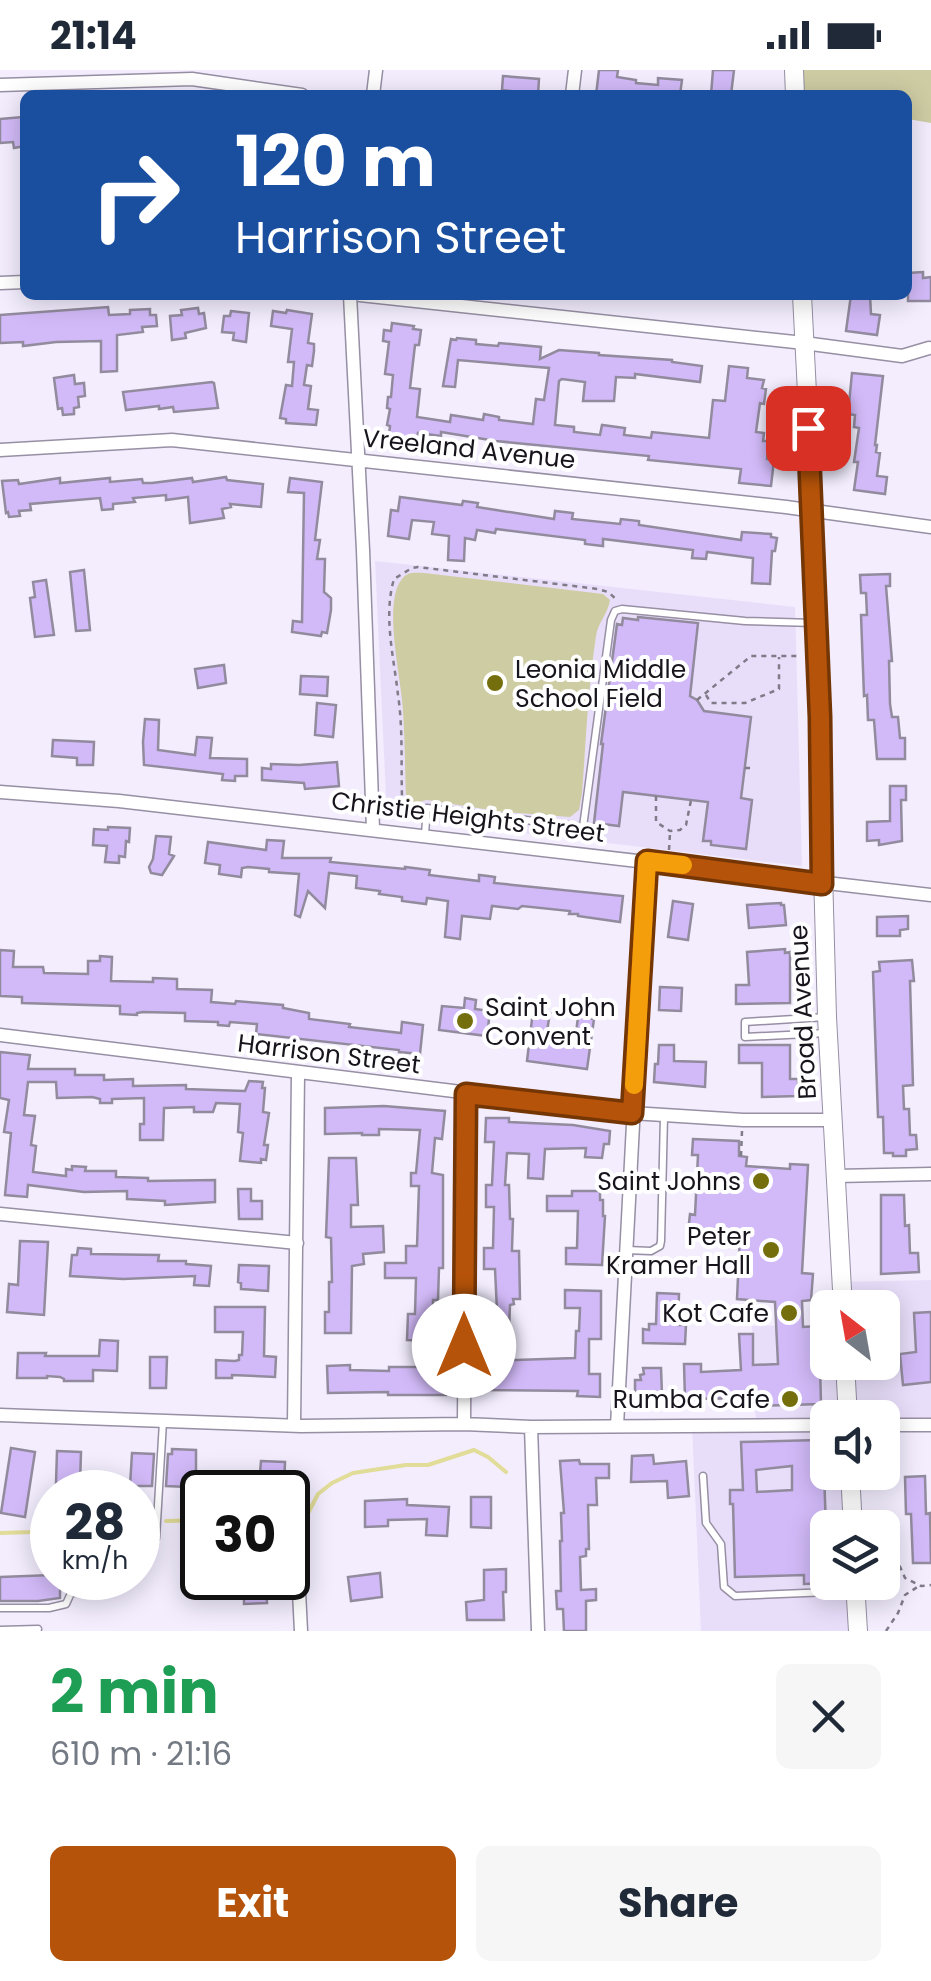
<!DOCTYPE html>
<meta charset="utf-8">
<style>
:root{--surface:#fff;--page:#f6f6f7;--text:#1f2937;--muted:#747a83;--accent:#b45309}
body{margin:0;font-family:Poppins,sans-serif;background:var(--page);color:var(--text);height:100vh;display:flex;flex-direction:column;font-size:38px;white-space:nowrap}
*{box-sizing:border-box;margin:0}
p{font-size:32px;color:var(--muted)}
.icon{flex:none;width:55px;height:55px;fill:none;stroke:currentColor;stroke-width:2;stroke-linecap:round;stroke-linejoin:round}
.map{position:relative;height:1561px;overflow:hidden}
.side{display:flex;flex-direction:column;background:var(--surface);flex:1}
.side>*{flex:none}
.banner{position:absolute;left:20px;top:20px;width:892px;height:210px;border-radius:15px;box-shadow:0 5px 25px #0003;background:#1a4fa0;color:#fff;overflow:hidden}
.needle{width:65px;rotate:329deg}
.fabs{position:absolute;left:810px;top:1220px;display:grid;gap:20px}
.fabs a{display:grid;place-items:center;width:90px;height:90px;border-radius:15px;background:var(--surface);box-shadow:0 5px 25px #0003;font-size:50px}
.speed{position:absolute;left:30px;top:1400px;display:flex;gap:20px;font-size:50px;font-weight:700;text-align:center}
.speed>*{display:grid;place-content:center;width:130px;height:130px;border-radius:50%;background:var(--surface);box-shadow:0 5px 25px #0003;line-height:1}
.speed small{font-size:25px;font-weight:400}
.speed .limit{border:5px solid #111;border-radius:15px;background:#fff;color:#111}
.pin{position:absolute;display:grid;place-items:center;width:85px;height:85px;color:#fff;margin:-42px;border-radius:20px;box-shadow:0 5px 15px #0006}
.me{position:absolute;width:110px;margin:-55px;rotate:0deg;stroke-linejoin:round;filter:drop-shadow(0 0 8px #0008)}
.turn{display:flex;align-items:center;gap:35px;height:210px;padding:0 50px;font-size:45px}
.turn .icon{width:130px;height:130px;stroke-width:2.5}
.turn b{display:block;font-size:70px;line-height:85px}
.round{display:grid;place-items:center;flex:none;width:105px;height:105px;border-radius:15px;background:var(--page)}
.headline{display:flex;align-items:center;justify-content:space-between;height:170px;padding:0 50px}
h1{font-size:60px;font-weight:700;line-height:75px;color:#1e9e55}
.button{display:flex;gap:20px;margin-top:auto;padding:20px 50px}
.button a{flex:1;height:115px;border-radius:15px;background:var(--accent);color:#fff;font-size:40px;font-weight:700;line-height:115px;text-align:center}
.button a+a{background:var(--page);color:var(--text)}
.status{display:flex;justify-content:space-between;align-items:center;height:70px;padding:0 50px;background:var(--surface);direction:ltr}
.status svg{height:28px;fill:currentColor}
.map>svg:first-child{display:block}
.built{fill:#e8defa}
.green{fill:#cecca3}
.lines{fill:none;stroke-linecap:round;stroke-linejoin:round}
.stream{stroke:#e1dc97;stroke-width:4}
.building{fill:#d2baf8;stroke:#928b9e;stroke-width:2.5;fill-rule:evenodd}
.lane-casing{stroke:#978fa3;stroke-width:9}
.street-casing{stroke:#978fa3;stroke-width:15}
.secondary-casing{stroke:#978fa3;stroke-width:20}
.path{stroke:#807b88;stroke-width:2.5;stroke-dasharray:5 5;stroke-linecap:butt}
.lane{stroke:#fff;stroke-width:6}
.street{stroke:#fff;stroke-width:12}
.secondary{stroke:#fff;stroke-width:18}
.route-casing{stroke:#753606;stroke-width:25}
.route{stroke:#b45309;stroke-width:18}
.slow{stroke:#f59e0b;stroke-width:18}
.poi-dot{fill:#756e0c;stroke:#fff;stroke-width:4}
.labels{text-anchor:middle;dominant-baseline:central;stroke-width:8;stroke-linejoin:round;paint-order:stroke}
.street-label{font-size:25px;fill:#17141c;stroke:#fff}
.poi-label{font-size:25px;fill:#17141c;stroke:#fff;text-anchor:end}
</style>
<div class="status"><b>21:14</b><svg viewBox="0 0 49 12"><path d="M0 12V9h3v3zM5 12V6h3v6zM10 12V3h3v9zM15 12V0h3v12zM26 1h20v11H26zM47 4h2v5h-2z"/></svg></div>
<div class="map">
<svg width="931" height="1561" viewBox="0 0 931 1561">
<rect width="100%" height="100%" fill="#f3edfe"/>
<path class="built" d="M375 491 795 537 802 796 387 747Z
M931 1210V1355H883L882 1348H828V1402L850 1403 853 1457 828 1458V1512L855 1513 858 1561H701L692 1355 756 1354 752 1256 827 1255 828 1292H882V1238L843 1237 841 1212Z"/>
<path class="green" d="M794 0H931V53L908 49V25H795Z
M424 503 603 524 610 530C608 544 598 552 596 566 588 618 586 671 582 723L579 740 570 747 503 742 427 730 414 733 406 729C405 700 405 671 403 641 402 611 382 533 402 509 408 501 415 503 424 503Z"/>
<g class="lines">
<path class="stream" d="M166 1451 202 1450
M0 1463 33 1462 52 1456
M288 1466 305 1449 318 1424 332 1413 353 1403 406 1395H428L474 1380 488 1387 506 1402"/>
</g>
<path class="building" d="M599 0H618L617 7 636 10V13L658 15V8L682 10 680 25H596Z
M713 0H734L731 25H711Z
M503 6 539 9 538 25H510L511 21 502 20Z
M22 47 25 76 14 78 13 72 0 73V49Z
M923 202V208L931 207V231H908V203Z
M851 225H870L871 244 880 245 877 265 846 261Z
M108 237 109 245 130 244V240L150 239V245H156L157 256 142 257 143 262 117 265V301L101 302V271L56 272 23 276V272L0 273V245Z
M198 238 199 244 204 243 206 258 185 263 186 268 172 270 170 246 182 245 181 240Z
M287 240 312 244 308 273 314 274V281L312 296 307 295 304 315 311 316 308 339 318 340 316 355 286 353V349L280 348 286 315 292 316 294 292H288L292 259 271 256 273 241 286 243Z
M231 241 249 243 246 272 233 270 234 263 222 262 224 246H230Z
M392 253 414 256 413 259 421 260 419 275H415L410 318 420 319 417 347 450 352 451 345 483 350 484 344 499 347V350L533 354 536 329 544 330 549 298 458 290 455 317 443 316 451 269 456 270 457 268 476 270V274L498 276 499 273 541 277 540 289 559 280 599 283V285L672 290V292L702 296 700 312 635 304V308L616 307 614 331H583L585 312 562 309 559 311 555 355 574 357V362L600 365 602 355 625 358 624 365 651 368 652 362 709 368 713 330 725 331 729 296 748 298 747 308 764 310 762 318 766 319 764 334 760 333 756 362 764 363 763 371H769L767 389 774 390 771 416 739 413 741 399 648 390 649 386 496 371 441 362V366L418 363 417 369 389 365 390 356 387 355 390 339 387 338 388 327H391L393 305 385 304 389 272 383 271 384 260 391 261Z
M852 303 883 306 875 375H877L876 382 880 383 877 406 887 407 885 424 854 420 858 392H854L859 358 854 357 855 345 848 344Z
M74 305 75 314 84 313 85 326 78 327 79 337 74 338V344L63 345 62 338 58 339 54 308Z
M212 312 214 313 218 338 174 342 173 337 159 339V336L126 340 123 322Z
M226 407 227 410 263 414 261 437 230 434 231 437 222 439 224 448 190 453 188 427 166 430V425L133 428 135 432 113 434V439L102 440 100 428 30 434 31 440 19 441 20 446 9 447 8 442 6 443 2 411 18 410 19 414 60 408V413L110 408V412L142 409 143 413H152L192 408 193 412Z
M290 408 322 412 315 470H320L317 489H325L324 522 331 528V540L327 563 322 562 321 566 292 562 293 551 302 552 304 423 288 422Z
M400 427 462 435 463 431 478 433 477 437 554 449 555 441 573 443 572 449 620 454 621 449 639 451V455L741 470 742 462 771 464V467L777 468 775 481H772L770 514 752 513 753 488 707 482 706 489 692 488 693 480 603 469V476L585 474V470L496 459 495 463 477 460 475 470 465 468 464 491 448 490 449 466 432 464 434 452 412 450 409 469 388 466 391 440 398 441Z
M84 500 90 560 76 561 70 502Z
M890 504V516H886L892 591H889L890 634 892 647H898L900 668H905V689H877L874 650H868L867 625 864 626 861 545H867L866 523H861L860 505Z
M46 510 54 565 35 567 30 528 35 527 33 512Z
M638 547 698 553 690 626 697 630 704 641 751 647 741 728 752 730 746 779 711 775V771H703L708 732 623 722 619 756 594 753 603 674H601L617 554 622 555 623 548 638 550Z
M224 595 226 613 198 618 195 599Z
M301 606 328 607 327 626 300 624Z
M317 633 336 635 333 667 315 665Z
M145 649 159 650 158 680 195 685 197 667 212 668 210 688 247 689V706H235V711L222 710 223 704 144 695 143 672Z
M53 670 94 672 93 695H77V688L52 686Z
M337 692 339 716 305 719 304 713 262 710V698L271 699V694L299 695Z
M890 716H906V730H901L902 771 879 775V770L867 771V752L890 751Z
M108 757 130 758 129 772 126 771 125 787 119 786V793L105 792 107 776 93 775 94 759 108 760Z
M156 766 171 767 169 784 174 786 162 805 151 803 149 797 153 789Z
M267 770 284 771 282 788H331L330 792 405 799V797L430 800 429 805 479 811V805L488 806 495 807 494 813 623 826 620 852 578 846V844H569L570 841 522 836 518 839 492 836 490 849 462 846 460 869 445 867 448 831 427 828 426 834 402 831V827L379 824 380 821 356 818 357 806 329 803 325 838 308 821 300 847 295 845 299 804 269 802V799L248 797 242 798 241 807 219 804 220 795 205 793 208 772 266 780Z
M673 831 693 834 688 870 668 867Z
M781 833V835H784L786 855 749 858 747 835Z
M908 846V859L900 860V866H877V847Z
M785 879V883L790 882V933L736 934V915H749L747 882Z
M0 880 14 881 13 897H43L44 903 88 904V891H100V886L112 887 111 911 153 912V908L177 909V919L212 920 211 932 235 934 236 931 283 935V938L309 943V949L350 954 349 957 401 963 402 952 423 955 420 984 399 982V980L256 964 257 954 230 952 229 956 218 955V952L185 951V943L143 942 137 943V945L120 944V936L22 933V927L0 926Z
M912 890 914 911H910L913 1015 903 1016 904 1039H909L910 1065H916L917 1079 906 1080V1086H893V1083H884L883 1047H878L873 902 880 901 879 892Z
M660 917 682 918 681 941 659 940Z
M465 928 476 930 475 939 490 941 487 966 439 960 442 936 464 938Z
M533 941 550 943 546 967 575 971 578 947 594 949 587 999 527 991Z
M659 975H674V991L706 992 705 1017 654 1012 655 994H658Z
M739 975H790V1009H798V1026L762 1027V993H739Z
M0 982 30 985 28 999H75V1005H104V1010L133 1009V1016L186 1015V1019L245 1021 249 1011 263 1012 262 1018H265L263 1042 269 1043 264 1075H268L266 1090 261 1089V1093L240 1091 243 1063 238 1062 240 1034 216 1033 213 1042H194V1037L164 1038 163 1070H140V1054H144V1028L112 1029V1033H100V1029L92 1027 57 1028 56 1012H28L24 1045 35 1046 31 1075 36 1076 33 1102 66 1106V1099L72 1100V1096L86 1097 85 1101H116V1107L148 1108V1111L215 1110V1132L165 1135V1131L127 1129V1121L84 1122 28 1115 27 1127 5 1125 11 1063 4 1062 9 1030 0 1028Z
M384 1036 445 1041 442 1069 435 1068 432 1103 443 1105V1198H439L438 1230H433V1271L407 1270 408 1244H415L416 1208H385V1193H406V1176H417L419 1116H411V1103H416L420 1060 379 1059V1065H362V1063L325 1064V1038Z
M486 1048H509V1052L573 1055 610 1061 609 1074H604L602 1088 585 1087 586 1078 545 1079 543 1109 528 1108 529 1084 507 1083 505 1115H509L510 1149H513L512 1179V1181H519L520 1229H513L514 1234 510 1235 509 1260H487L488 1241H497L495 1199H484V1178H493L494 1137H486V1115H492L494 1072H485Z
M693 1069 739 1071V1086L747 1087 746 1096 790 1099V1094L808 1095 802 1203 813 1204 811 1230 802 1231 803 1257 819 1256 821 1334 756 1336V1328L685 1329 684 1294H701V1302L741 1300 739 1264H753V1295L778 1294 775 1232 737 1229 740 1163 688 1162 690 1144 695 1145 698 1085H692Z
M329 1088H356L358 1135H351V1157L383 1156 384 1182 363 1184 364 1194 352 1196 351 1263H325V1242H329V1212H332L331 1168 326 1167Z
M238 1119H251V1131H262V1149H239Z
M572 1121H600V1130H603V1146H605L602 1195 566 1194V1178H577L578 1141H547V1126H572Z
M881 1125H904L905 1156 909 1155 910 1183H918L919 1202 881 1204Z
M20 1171 48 1172 44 1245 7 1242 9 1214 18 1215Z
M78 1178 91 1179V1184L159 1185 158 1191H186V1194L211 1196 209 1216 194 1215 195 1206 123 1209 70 1206 72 1185H77Z
M239 1195 269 1196 268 1221 241 1219V1213L238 1212Z
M565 1220 601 1221V1269H589V1304H600V1327L577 1326 578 1321 484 1320V1291L575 1288 576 1261H579L580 1238H565Z
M657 1223 679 1224 678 1255H686L685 1274 643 1273V1259L649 1260V1254H656Z
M215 1237H265L264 1286 276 1287 275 1307 232 1305V1308H216V1290L235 1291 239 1290V1285H242L243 1262H215Z
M931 1242V1312L903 1315 900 1284 916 1282 914 1243Z
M100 1270 118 1271 117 1301 93 1300V1311H64V1309L60 1307 47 1306V1308H17L18 1283H46L45 1286H99Z
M150 1287H167L166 1318H150Z
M350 1295V1300L389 1301V1297H447L446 1325H388V1322L328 1323 327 1296Z
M643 1298H661L662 1325H635V1310H641L640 1305 644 1304Z
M818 1370 823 1375 828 1513 804 1514V1505L735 1507 733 1434H730V1420H743L741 1372ZM792 1396V1420L757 1422 756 1400Z
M11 1378 35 1382 25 1447 1 1443Z
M172 1379 196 1380V1405H187V1417L166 1416 168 1384H172Z
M57 1381 81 1382 80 1414 56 1413Z
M132 1383 154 1384 152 1416H130Z
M653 1385 654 1394 686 1391 689 1426 668 1428 667 1411 631 1412 632 1386Z
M579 1390 580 1394H609V1408H596L597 1435H588L589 1479H586V1486L580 1487 581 1520 596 1519V1530L586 1531V1561H564L563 1539H557L556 1521H561L560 1471H562L561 1443H564L560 1391Z
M261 1391 285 1392 284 1419 253 1418 254 1403H260Z
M925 1406 926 1444 930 1443 931 1493H913L911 1444H906L905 1407Z
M471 1427H491V1458L471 1457Z
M407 1429V1435L449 1437 447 1466 426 1465 427 1449 388 1450V1456L365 1457V1431Z
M506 1499V1522H503L504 1550H467L466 1532 484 1530V1500Z
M380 1503 382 1527 351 1531 348 1507Z
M52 1505V1508H60V1528L38 1531H0V1507Z
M266 1508 267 1533 244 1534V1509Z"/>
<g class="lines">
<g class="lane-casing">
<path id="lane" d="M425 764 427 738 583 757 611 550 615 541 622 539 745 551 814 553
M826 947 745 952V967L827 963
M627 1180 651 1181 660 1176 661 1171 664 1046
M703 1406 706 1453 721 1474 724 1517 735 1526 854 1521
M138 1469 156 1468 163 1352
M51 1474 52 1473
M0 1538H49L66 1534 71 1523 115 1520
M0 1560 38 1559"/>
</g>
<g class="street-casing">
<path id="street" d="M0 15 192 9 302 25
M373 25 376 0
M572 25 575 0
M0 213 25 212
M350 225 363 480 373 759
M360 225 804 273 902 286 929 278
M0 380 172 370 786 437 931 457
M0 722 119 731 931 825
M0 965 632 1043 743 1050H833
M836 1106 931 1104
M0 1144 297 1173
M0 1345 301 1356 464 1354 531 1357 828 1355
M464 1354 466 1024
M294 1355 298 1003
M882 1355H931
M617 1356 647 791
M531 1357 538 1561
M298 1502 301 1561"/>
</g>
<g class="secondary-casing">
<path id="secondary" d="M794 0 795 25
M802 225 813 440 827 947 843 1238
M845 1292 848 1348
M850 1402 853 1458
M855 1512 858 1561"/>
</g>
<path class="path" d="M706 625 711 633H745L779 619V587
M697 630 751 586H800
M745 698H752
M656 726V752L670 761 680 760 686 755 691 730
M416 736 406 734 402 727C401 693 403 658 398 625 394 588 383 546 394 509L412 498 418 497 598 519 608 522 616 529
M669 780 670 763
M741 1086 742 1061
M882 1472 895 1485 905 1508 921 1516 931 1515
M886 1561 898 1543 905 1525 919 1516"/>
<use href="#lane" class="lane"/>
<use href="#street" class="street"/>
<use href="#secondary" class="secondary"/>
</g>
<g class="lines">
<g class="route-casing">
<path id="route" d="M464 1276 466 1024 632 1043 647 791 822 814 820 647 808 358"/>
</g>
<use href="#route" class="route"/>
<path class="slow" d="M634 1015 647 791 683 795"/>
</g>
<g class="poi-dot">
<circle cx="495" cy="613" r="10"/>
<circle cx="465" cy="951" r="10"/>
<circle cx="761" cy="1111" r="10"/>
<circle cx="771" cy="1180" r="10"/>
<circle cx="789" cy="1243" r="10"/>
<circle cx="790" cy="1329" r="10"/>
</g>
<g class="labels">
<g class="street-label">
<text transform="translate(469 379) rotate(6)">Vreeland Avenue</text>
<text transform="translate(468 747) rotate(7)">Christie Heights Street</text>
<text transform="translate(803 942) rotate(-93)">Broad Avenue</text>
<text transform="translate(329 984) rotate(7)">Harrison Street</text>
</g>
<g class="poi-label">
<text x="515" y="599" text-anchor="start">Leonia Middle<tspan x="515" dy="29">School Field</tspan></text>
<text x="485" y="937" text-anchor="start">Saint John<tspan x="485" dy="29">Convent</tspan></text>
<text x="741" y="1111">Saint Johns</text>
<text x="751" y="1166">Peter<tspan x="751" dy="29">Kramer Hall</tspan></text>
<text x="769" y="1243">Kot Cafe</text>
<text x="770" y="1329">Rumba Cafe</text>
</g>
</g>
</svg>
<div class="fabs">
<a><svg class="needle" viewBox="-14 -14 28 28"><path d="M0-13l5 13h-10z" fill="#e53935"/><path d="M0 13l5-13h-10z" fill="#747a83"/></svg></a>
<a><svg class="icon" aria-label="sound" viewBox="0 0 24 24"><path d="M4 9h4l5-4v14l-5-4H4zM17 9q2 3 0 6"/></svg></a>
<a><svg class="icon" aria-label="layers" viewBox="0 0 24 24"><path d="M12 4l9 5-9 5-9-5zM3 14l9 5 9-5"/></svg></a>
</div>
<div class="speed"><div>28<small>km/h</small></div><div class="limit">30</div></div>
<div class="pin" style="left:808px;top:358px;background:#d93025"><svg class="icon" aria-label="arrive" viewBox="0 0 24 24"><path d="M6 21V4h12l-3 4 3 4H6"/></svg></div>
<svg class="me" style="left:464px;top:1276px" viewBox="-20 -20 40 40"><circle r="19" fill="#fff"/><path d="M0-13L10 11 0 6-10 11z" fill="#b45309"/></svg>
<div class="banner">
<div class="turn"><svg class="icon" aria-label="right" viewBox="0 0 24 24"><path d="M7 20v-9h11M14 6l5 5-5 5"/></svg><div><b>120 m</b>Harrison Street</div></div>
</div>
</div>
<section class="side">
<div class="headline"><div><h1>2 min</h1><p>610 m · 21:16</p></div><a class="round"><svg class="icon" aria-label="close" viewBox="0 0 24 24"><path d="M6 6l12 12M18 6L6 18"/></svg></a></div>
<div class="button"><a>Exit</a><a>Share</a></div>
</section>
